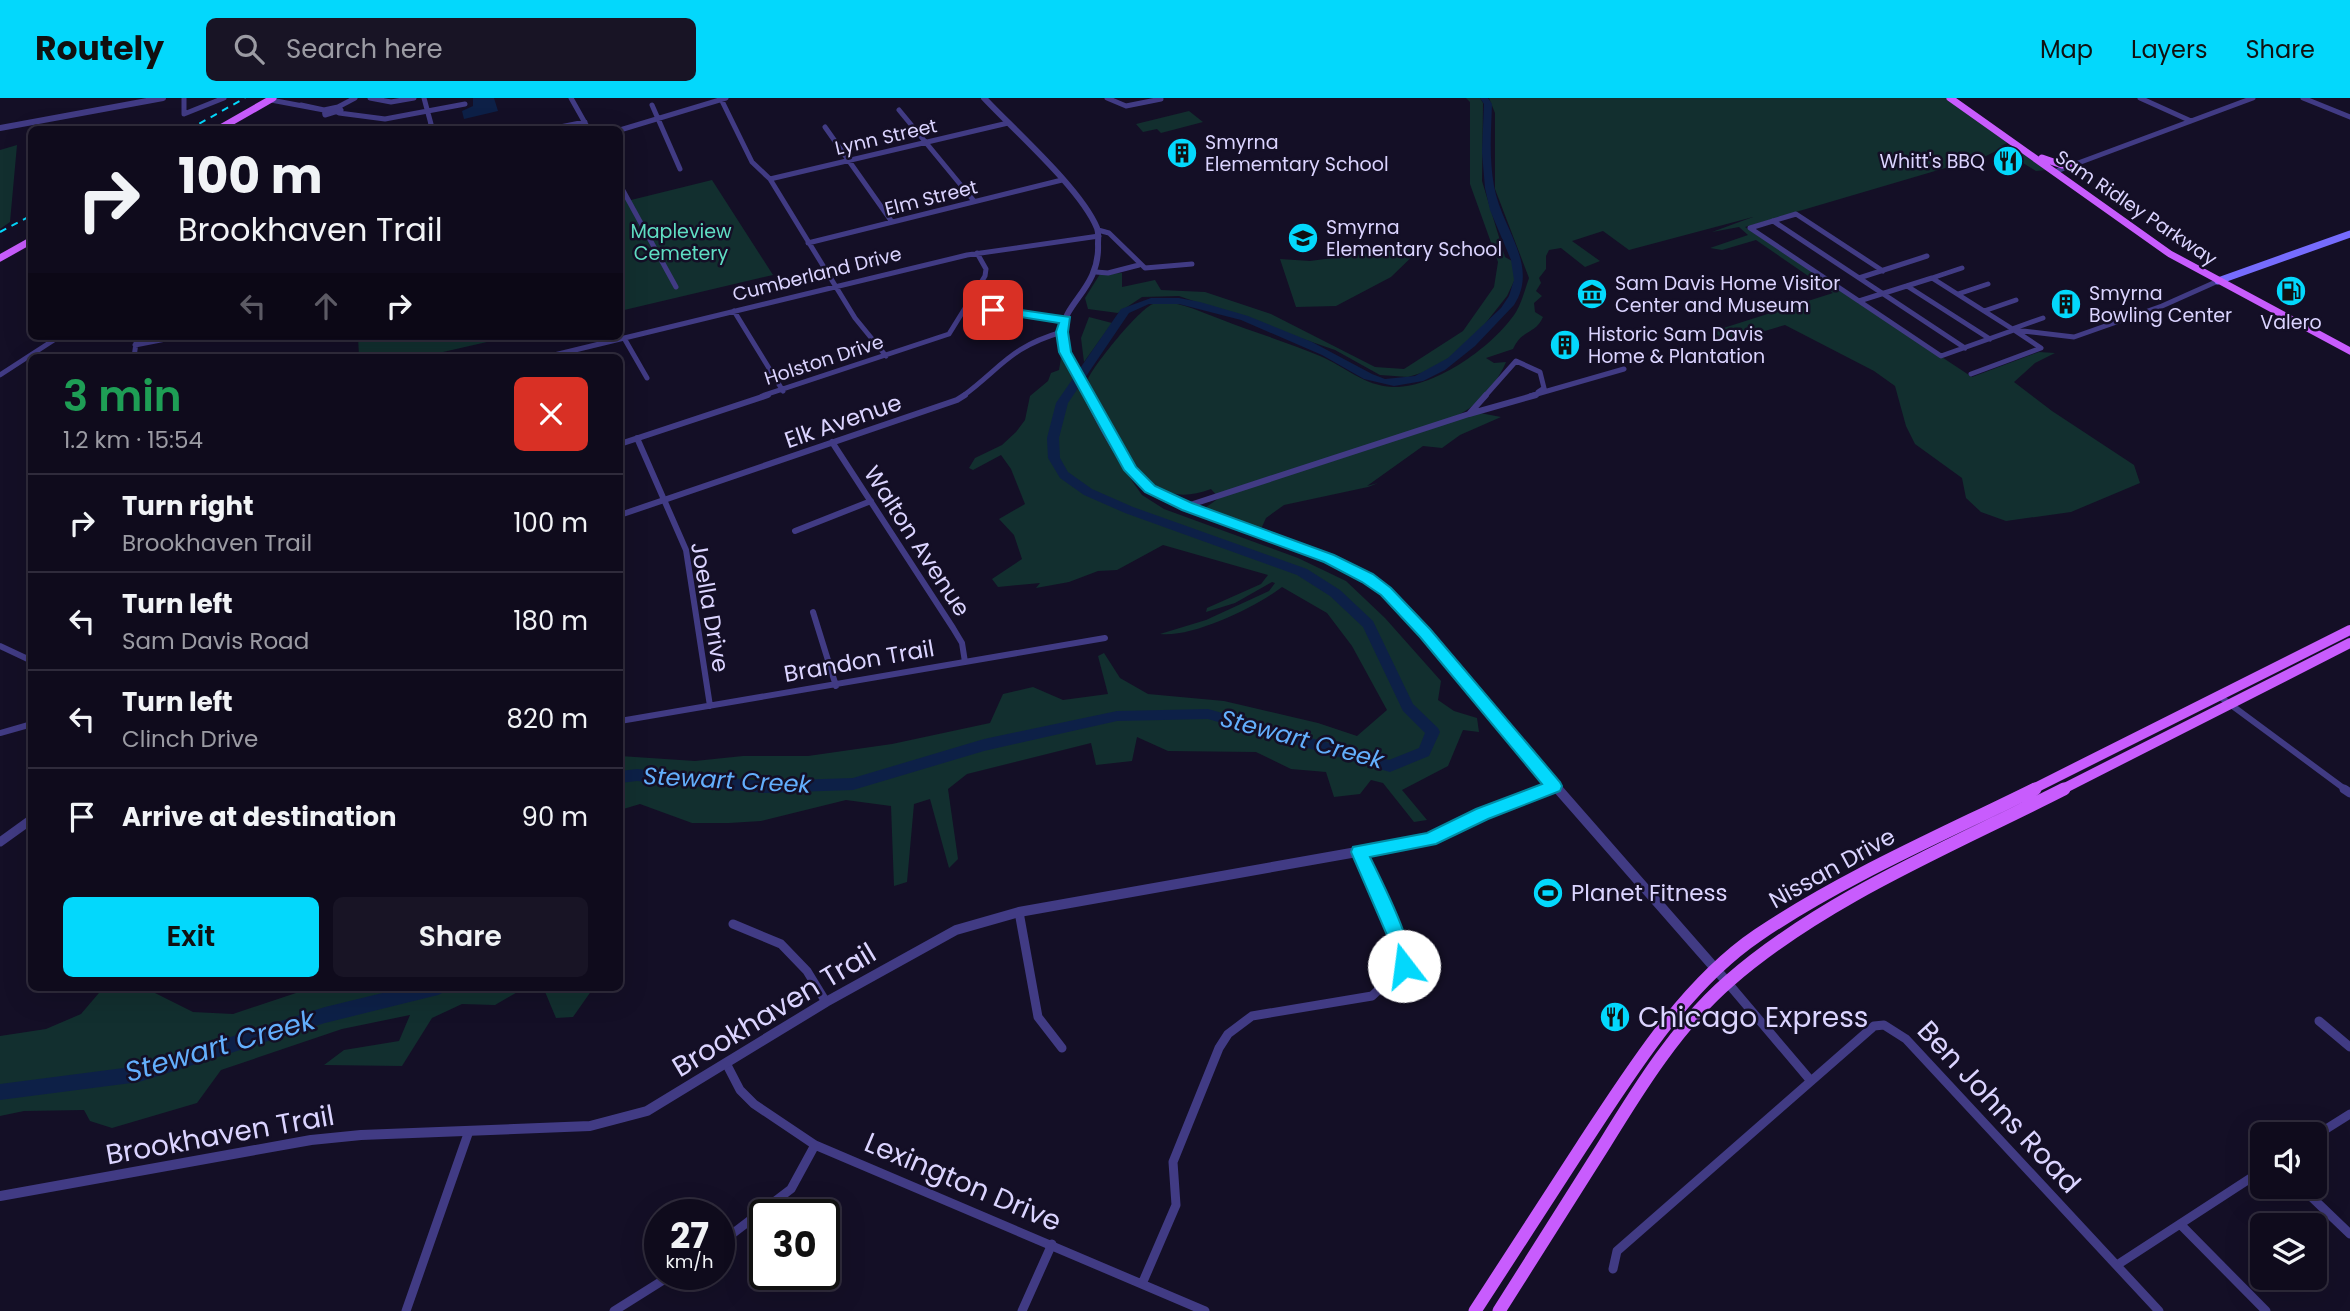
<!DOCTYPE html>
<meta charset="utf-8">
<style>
:root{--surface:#0f0b1c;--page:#181425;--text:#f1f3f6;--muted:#9b9ba3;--line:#2f2b3b;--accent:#03d8fc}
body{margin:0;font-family:Poppins,sans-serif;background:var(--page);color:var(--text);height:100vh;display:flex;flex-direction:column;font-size:26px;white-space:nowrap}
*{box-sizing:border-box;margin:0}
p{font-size:23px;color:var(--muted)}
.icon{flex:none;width:38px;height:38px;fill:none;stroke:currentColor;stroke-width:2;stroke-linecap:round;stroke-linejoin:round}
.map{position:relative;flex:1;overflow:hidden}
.drawer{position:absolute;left:28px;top:256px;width:595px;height:637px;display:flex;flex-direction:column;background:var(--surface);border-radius:10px;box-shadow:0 7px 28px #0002,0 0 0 2px var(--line)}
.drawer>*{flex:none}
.banner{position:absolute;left:28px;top:28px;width:595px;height:214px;border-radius:10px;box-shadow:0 7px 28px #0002,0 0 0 2px var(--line);background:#0f0b1c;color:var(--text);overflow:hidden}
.controls{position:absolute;left:2250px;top:1024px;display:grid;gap:14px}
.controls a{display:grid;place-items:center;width:77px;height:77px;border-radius:10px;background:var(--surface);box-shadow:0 7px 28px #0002,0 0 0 2px var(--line);font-size:35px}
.speed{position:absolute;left:644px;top:1101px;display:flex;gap:14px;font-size:35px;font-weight:700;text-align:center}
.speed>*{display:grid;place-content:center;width:91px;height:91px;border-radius:50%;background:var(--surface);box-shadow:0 7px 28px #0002,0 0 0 2px var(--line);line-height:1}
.speed small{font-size:18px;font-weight:400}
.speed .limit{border:4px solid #111;border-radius:10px;background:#fff;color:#111}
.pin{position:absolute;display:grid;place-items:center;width:60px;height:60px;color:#fff;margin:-30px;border-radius:14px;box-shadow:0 4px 10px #0006}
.me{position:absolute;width:77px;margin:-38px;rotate:345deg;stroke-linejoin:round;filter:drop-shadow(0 0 5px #0008)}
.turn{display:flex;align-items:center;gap:24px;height:147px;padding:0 35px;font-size:32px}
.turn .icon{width:91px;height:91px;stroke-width:2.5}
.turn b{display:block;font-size:49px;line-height:60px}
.lanes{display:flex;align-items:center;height:66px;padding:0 35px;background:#0003;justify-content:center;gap:35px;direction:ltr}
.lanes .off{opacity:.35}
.round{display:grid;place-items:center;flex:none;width:74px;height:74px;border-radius:10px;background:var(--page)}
.summary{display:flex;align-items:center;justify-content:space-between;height:119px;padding:0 35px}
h1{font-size:42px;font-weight:600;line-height:52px;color:#1e9e55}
.cta{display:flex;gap:14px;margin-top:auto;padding:14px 35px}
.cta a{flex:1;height:80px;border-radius:10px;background:var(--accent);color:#111;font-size:28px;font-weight:600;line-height:80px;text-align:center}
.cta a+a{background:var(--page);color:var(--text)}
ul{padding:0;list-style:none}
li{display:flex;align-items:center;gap:21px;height:98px;padding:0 35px;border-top:2px solid var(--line)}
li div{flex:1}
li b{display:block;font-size:26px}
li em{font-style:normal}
header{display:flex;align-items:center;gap:42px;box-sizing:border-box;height:98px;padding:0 35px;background:var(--accent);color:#111}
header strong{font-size:33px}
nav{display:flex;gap:38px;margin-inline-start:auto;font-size:24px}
.search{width:490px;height:63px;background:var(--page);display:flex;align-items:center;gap:18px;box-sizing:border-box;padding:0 24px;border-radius:10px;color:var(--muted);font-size:26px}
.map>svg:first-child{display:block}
.green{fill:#122f2f}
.water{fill:#0d2047}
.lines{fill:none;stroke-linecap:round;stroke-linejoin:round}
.river{fill:#0d2047;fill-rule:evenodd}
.minor-far2{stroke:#413b84;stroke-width:5}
.minor-far1{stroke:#413b84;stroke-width:6}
.minor{stroke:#413b84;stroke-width:9}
.tertiary-far2{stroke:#413b84;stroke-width:6}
.tertiary-far1{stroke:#413b84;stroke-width:8}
.tertiary{stroke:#413b84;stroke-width:10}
.secondary{stroke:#766cfd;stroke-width:7}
.primary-far2{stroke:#c85cfd;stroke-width:7}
.primary-far1{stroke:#c85cfd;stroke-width:10}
.primary{stroke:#c85cfd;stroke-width:13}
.rail{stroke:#03d8fc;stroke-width:2;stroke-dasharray:7 6;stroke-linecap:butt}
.route{fill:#03d8fc;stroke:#028ca4;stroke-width:2}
.labels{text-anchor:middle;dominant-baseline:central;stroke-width:5;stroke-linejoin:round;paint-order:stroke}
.far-street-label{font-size:19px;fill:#dbd4ff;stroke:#140f26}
.far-poi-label{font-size:19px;fill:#dbd4ff;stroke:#140f26;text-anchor:start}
.far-park-label{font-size:19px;fill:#60dfc4;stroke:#140f26}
.street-label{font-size:23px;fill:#dbd4ff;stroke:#140f26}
.poi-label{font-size:23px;fill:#dbd4ff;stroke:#140f26;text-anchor:start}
.water-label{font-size:24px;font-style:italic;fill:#63affd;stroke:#140f26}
.near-street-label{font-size:28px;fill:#dbd4ff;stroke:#140f26}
.near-poi-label{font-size:28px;fill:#dbd4ff;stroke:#140f26;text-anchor:start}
.near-water-label{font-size:28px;font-style:italic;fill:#63affd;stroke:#140f26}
</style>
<header>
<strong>Routely</strong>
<div class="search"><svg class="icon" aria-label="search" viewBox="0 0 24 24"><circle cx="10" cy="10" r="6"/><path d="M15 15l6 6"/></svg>Search here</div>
<nav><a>Map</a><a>Layers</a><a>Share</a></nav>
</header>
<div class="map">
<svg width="2350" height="1213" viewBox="0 0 2350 1213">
<rect width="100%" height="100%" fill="#140f26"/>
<path class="green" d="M1466 0H1480L1483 5 1482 83 1505 159 1512 163 1515 181 1507 198 1469 246 1431 272 1408 279 1380 277 1335 252 1179 198 1142 199 1118 215 1088 211 1085 200 1100 176 1122 175V189L1155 182 1161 192 1205 194 1271 216 1375 269 1404 271 1463 233 1494 189 1498 164 1470 86V4Z
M1489 0H1947L2010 44 2000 48 2012 47 2046 72 2036 73 2000 51 1986 58 1745 129 1972 279 2039 254 2055 255 2035 265 2014 284 2052 313 2134 367 2140 385 2071 414 2006 423 1981 414 1966 400 1962 380 1915 346 1906 328 1895 288 1874 273 1785 227 1731 243 1711 234 1833 195 1756 142 1722 152 1710 150 1748 137 1739 129 1712 134 1753 119 1629 152 1603 133 1572 143 1600 163 1585 169 1561 150 1549 152 1546 158V171L1539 180 1541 185 1536 193 1542 198 1534 205 1535 214 1543 219C1535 237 1523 230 1513 251L1486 260 1494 265 1506 264C1497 285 1479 307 1458 317L1480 315 1501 319 1460 337 1442 350 1423 348 1367 388 1378 385 1368 389 1284 407 1266 420 1261 431 1205 410 1219 400 1211 391C1159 411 1139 375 1116 335 1106 318 1095 300 1088 281 1094 267 1139 211 1153 206 1174 200 1200 214 1220 221 1253 234 1287 244 1320 258 1344 268 1365 288 1392 289 1434 291 1494 248 1516 214 1522 204 1525 191 1529 180L1495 91V15Z
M1189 13 1203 24 1161 35 1157 31 1143 34 1136 26Z
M17 47 10 124 0 131V52Z
M712 82 773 177 620 213V90L627 103Z
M1423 148 1391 179 1336 208 1296 209 1280 161 1310 163Z
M1089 219 1112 225 1084 264 1081 240Z
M358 238H513L421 259H359Z
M1061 260 1080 288 1118 363 1142 397 1164 411 1298 460 1346 483 1385 520 1441 583 1438 602 1454 613 1477 620 1479 634 1463 632 1448 668 1402 692 1427 722 1414 724 1383 685 1371 682 1360 696 1334 699 1326 674 1291 671 1256 654 1168 653 1137 639 1132 663 1096 667 1091 645 967 676 948 691 958 761 949 770 930 701 914 706 907 784 894 788 891 708 846 702 761 723 729 725H692L640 706 620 712V658L695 663 743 658H808L892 646 990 625 1003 596 1033 589 1063 602 1108 596 1098 558 1104 555 1120 580 1148 596 1224 603 1318 625 1357 638 1387 612 1352 548 1327 515 1282 489C1256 509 1192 540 1160 536L1206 522 1269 493 1275 485 1272 484 1235 505 1206 514 1207 510 1261 486 1268 477 1163 447 1117 472 1098 473 1069 484 1036 490 1040 485 998 489 992 481 1022 461 1014 437 999 421 1025 406 1011 371 1001 357 973 372 969 370 975 360 1002 347 1016 334 1025 322 1030 298 1048 283 1051 275 1059 272Z
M104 889H143L193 914 233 916 314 889H526L495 907 462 906 432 920 402 968 324 967 344 952 399 943 410 917 342 931 221 972 197 1005 112 1030 90 1023 84 1012 24 1013 0 1018V938L46 931 81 916Z
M543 889H594L573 919 556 920Z"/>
<path class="water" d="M473 0H494L498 13 464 21 462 13 473 8Z"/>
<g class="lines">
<path class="river" d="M1480 0H1488L1492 6C1491 33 1489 61 1494 88 1501 130 1540 167 1514 207L1475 248 1445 272 1423 283 1394 288 1364 281 1322 257 1241 222 1179 206H1149L1129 215 1068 305 1059 340 1060 360 1068 374 1092 391 1133 409 1307 471 1340 492 1373 523 1413 606 1438 630 1440 634 1429 658 1390 674 1208 621 1117 623 984 653 853 692 764 695 637 683 620 685V673L637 671 764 683 853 680 984 641 1117 613 1208 611 1389 662 1419 650 1425 635 1403 613 1363 529 1330 498 1297 477 1125 415 1084 397 1060 380 1048 360 1047 340 1056 305 1121 211 1151 200H1179L1200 204 1248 218 1312 244 1372 276 1385 281 1415 278 1448 260 1501 210 1509 198 1514 182 1511 162 1490 112 1485 90 1482 54 1484 6Z
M407 889H446L444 894 438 897 325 925 139 984 0 1002V986L139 968 325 909Z"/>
<path class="minor-far2" d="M184 0V16L224 0
M370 0 391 4 414 0
M424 0 431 26 426 32
M571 0 589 32
M1107 0 1126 8 1161 1
M2140 0 2191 23
M2303 0 2350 19
M721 1 752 64 770 81 855 220 886 258
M271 2 324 12
M301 7 324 12
M652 7 680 71
M338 9 341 12 325 17 324 12Z
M338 9 355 0
M899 12 974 103
M339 15 385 21 465 6
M825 29 892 124
M545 32 585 24
M620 32 726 0
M2054 74 2253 0
M770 81 1008 25
M620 87 676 189
M1773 123 1965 250
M1098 132 1109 135 1145 170 1192 166
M808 145 1062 82
M1883 173 1796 116 1750 130 1941 258 2014 232 2041 250 1971 276
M1096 174 1108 175 1139 167
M1859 180 1927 158
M1932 180 1962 170
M1907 188 1990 241
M1958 196 1988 186
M1859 203 1932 180 2014 232 2074 239 2162 208 2218 183
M968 209 1065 222
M734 213 783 293
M1984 213 2016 202
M2012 231 2043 220
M624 240 647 280
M135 247 181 238
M134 259 137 238
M546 259 967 157 1099 138
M0 277 60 238
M762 298 949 236 985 178 986 171 977 155
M963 298C1002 269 1010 249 1062 234
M1485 298 1516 263 1540 274 1544 290 1538 294
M1530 298 1624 271"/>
<path class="minor-far1" d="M1486 297 1469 316 1536 297
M637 340 686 452 710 608
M832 344 953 530 962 545 965 564
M620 346 768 297
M1187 408 1469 316
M620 417 957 302 965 297
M795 433 871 403
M813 514 836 588
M0 548 32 563
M2219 598 2346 692
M620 623 1105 540
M0 635 32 626"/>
<path class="minor" d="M2344 691 2350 695
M0 744 32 721
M1019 814 1038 919 1062 950
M733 826 781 846 807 873 826 904
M1727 884 1811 983
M2319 923 2350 949
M727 967 740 992 754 1006 815 1047 1205 1213
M2315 1038 2350 1016
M2300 1088 2350 1136
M2180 1126 2266 1213
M719 1146 791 1091 815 1047
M2117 1167 2263 1072
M1613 1171 1617 1153 1874 928 1884 927 1906 941 2159 1213
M1142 1186 1176 1107 1173 1064 1219 950 1228 936 1252 918 1372 898 1404 868 1396 837 1359 754
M406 1213 469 1033
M614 1213 673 1176
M1022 1213 1052 1146"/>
<path class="tertiary-far2" d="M984 0C1015 33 1081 91 1097 130 1099 135 1098 141 1098 146 1100 190 1064 204 1062 234 1061 256 1078 279 1087 298
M0 30 163 0"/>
<path class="tertiary-far1" d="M1087 297C1102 327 1119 363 1146 386 1173 409 1217 418 1250 430 1298 447 1343 466 1386 494L1559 692
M1543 692 1554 688"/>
<path class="tertiary" d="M1558 691 1727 884
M0 1098 311 1042 361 1037 590 1028 647 1013 826 904 956 832 1019 814 1430 741 1482 716 1547 691"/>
<path class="secondary" d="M2218 183 2350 136"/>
<path class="primary-far2" d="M1950 0 2170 156 2350 253
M217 32 273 0
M2042 60 2062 67 2076 68
M0 160 32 142"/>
<path class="primary-far1" d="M2031 692 2350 532
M2061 692 2350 545"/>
<path class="primary" d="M1475 1213C1511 1158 1546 1103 1582 1048 1630 975 1684 887 1758 837 1844 779 1942 737 2035 691
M1499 1213C1534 1158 1569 1102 1604 1047 1639 990 1678 927 1729 883 1824 800 1952 748 2064 691"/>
<path class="rail" d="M188 32 245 0
M0 134 32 117"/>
</g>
<path class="route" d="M993 208 1070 219 1068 234 1071 254 1136 369 1155 388 1192 405 1334 457 1373 476 1391 490 1430 531 1560 684 1562 688 1560 693 1488 721 1436 746 1370 759C1380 780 1419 855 1410 874L1404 876 1397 874 1387 837 1351 754 1353 749 1427 735 1476 711 1542 686 1420 539 1381 497 1362 484 1324 464 1182 412 1145 394 1124 372 1059 254 1056 234 1059 225 988 214V209Z"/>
<defs>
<g id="building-disc" transform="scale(1.575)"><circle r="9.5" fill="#03d8fc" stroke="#140f26"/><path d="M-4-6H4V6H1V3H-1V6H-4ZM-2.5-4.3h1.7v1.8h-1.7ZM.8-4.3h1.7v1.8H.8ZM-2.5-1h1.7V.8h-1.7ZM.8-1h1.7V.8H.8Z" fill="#111"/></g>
<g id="restaurant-disc" transform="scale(1.575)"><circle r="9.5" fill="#03d8fc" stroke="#140f26"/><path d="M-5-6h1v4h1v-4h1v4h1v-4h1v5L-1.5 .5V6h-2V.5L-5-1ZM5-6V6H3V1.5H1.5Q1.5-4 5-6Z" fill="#111"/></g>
<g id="school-disc" transform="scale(1.575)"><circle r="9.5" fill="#03d8fc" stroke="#140f26"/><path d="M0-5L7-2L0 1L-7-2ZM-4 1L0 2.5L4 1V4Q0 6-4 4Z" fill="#111"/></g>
<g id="fuel-disc" transform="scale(1.575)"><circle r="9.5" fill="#03d8fc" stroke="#140f26"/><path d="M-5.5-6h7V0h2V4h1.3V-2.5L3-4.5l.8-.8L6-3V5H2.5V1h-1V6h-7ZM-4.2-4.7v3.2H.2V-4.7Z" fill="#111"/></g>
<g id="museum-disc" transform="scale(1.575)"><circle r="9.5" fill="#03d8fc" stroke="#140f26"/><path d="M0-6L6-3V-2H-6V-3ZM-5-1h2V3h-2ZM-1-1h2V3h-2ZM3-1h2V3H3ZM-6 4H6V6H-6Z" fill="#111"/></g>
<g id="stadium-disc" transform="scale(1.575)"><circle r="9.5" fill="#03d8fc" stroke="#140f26"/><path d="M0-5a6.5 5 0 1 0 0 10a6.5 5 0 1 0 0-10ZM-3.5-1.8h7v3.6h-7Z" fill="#111"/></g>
</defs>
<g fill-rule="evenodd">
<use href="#building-disc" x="1182" y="55"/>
<use href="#restaurant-disc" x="2008" y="63"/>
<use href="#school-disc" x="1303" y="140"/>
<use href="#fuel-disc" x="2291" y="193"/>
<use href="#museum-disc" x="1592" y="196"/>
<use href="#building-disc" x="2066" y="206"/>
<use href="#building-disc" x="1565" y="247"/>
<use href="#stadium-disc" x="1548" y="795"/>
<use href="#restaurant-disc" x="1615" y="919"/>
</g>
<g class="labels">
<g class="far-street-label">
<text transform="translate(886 39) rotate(-13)">Lynn Street</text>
<text transform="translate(931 100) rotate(-14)">Elm Street</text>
<text transform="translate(2136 110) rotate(34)">Sam Ridley Parkway</text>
<text transform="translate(817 176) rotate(-14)">Cumberland Drive</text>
<text transform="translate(824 262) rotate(-18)">Holston Drive</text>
</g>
<g class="far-poi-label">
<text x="1205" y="44">Smyrna<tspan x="1205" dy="22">Elememtary School</tspan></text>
<text x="1985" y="63" text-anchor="end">Whitt's BBQ</text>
<text x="1326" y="129">Smyrna<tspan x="1326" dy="22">Elementary School</tspan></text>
<text x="1615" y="185">Sam Davis Home Visitor<tspan x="1615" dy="22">Center and Museum</tspan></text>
<text x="2089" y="195">Smyrna<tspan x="2089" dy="22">Bowling Center</tspan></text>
<text x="2291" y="224" text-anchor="middle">Valero</text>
<text x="1588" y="236">Historic Sam Davis<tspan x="1588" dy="22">Home &amp; Plantation</tspan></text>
</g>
<g class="far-park-label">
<text x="681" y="133">Mapleview<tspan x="681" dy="22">Cemetery</tspan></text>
</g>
<g class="street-label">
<text transform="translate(843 323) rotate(-19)">Elk Avenue</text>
<text transform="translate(917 443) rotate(57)">Walton Avenue</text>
<text transform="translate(710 509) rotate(80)">Joella Drive</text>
<text transform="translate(859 563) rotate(-10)">Brandon Trail</text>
<text transform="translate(1832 770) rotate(-29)">Nissan Drive</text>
</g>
<g class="poi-label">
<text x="1571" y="795">Planet Fitness</text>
</g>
<g class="water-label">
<text transform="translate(1302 641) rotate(15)">Stewart Creek</text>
<text transform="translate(727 682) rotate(3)">Stewart Creek</text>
</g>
<g class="near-street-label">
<text transform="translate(774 912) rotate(-31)">Brookhaven Trail</text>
<text transform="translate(1999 1009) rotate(47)">Ben Johns Road</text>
<text transform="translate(220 1037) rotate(-10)">Brookhaven Trail</text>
<text transform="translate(963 1084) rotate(23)">Lexington Drive</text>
</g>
<g class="near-poi-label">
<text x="1638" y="919">Chicago Express</text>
</g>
<g class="near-water-label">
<text transform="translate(220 948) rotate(-16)">Stewart Creek</text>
</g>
</g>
</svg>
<div class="controls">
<a><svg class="icon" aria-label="sound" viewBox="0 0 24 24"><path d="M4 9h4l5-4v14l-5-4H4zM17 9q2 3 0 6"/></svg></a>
<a><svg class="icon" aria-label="layers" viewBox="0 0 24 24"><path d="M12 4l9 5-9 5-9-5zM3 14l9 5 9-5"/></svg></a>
</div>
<div class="speed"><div>27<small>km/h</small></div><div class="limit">30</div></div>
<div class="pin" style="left:993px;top:212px;background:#d93025"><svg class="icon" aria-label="arrive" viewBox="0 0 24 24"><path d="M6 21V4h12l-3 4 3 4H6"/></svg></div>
<svg class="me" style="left:1404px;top:868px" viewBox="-20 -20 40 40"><circle r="19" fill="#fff"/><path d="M0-13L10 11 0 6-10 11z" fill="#03d8fc"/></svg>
<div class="banner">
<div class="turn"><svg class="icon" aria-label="right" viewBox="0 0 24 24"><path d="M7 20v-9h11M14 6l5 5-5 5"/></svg><div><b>100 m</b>Brookhaven Trail</div></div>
<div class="lanes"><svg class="icon off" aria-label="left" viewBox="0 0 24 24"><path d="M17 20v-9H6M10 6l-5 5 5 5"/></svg><svg class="icon off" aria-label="ahead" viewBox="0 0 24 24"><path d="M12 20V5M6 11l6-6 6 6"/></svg><svg class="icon" aria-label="right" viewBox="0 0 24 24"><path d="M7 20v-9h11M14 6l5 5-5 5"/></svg></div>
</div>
<section class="drawer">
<div class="summary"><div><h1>3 min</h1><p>1.2 km · 15:54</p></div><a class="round" style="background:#d93025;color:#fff"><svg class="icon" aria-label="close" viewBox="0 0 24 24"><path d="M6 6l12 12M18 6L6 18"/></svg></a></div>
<ul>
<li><svg class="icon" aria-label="right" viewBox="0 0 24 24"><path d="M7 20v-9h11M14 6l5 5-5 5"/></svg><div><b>Turn right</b><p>Brookhaven Trail</p></div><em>100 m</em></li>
<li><svg class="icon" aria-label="left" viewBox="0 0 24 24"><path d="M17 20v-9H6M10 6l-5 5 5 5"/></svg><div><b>Turn left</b><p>Sam Davis Road</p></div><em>180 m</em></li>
<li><svg class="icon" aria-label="left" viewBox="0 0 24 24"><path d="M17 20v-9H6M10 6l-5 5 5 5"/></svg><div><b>Turn left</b><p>Clinch Drive</p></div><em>820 m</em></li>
<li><svg class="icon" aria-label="arrive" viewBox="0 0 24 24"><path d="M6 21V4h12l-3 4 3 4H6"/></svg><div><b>Arrive at destination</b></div><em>90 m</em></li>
</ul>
<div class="cta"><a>Exit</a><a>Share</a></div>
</section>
</div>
